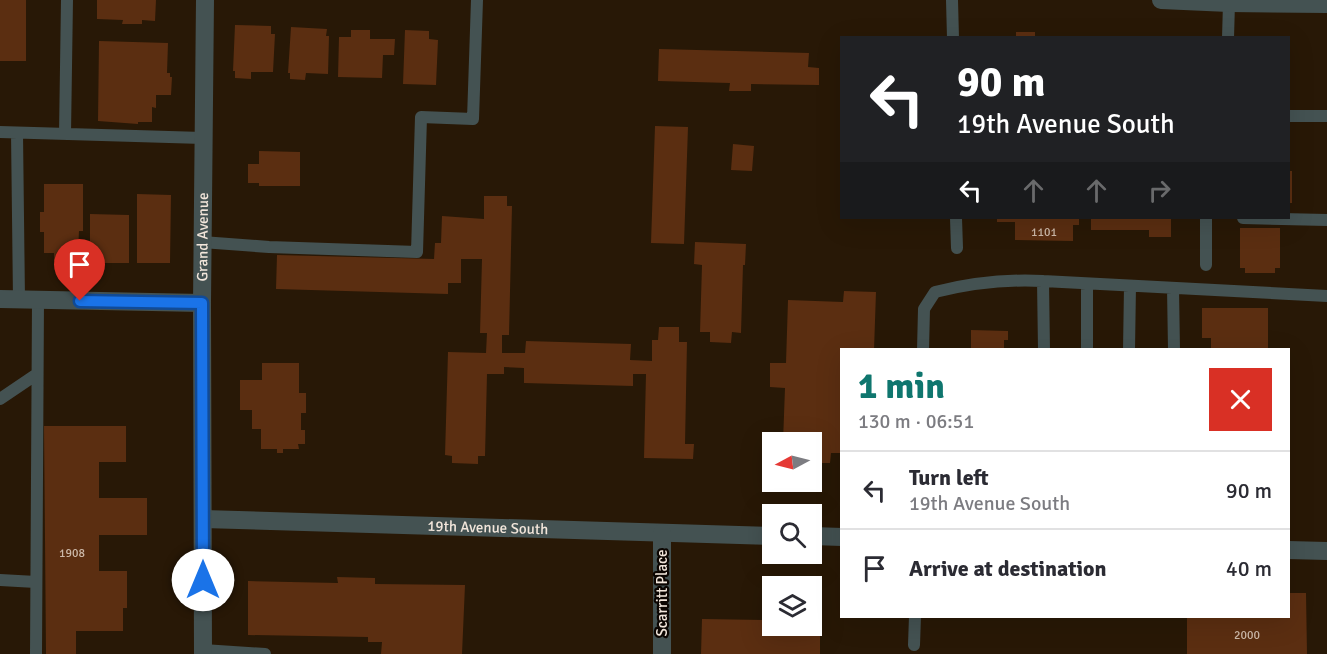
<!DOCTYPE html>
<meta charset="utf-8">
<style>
:root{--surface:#fff;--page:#f2f2f3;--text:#2b2b33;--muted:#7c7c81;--line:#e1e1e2;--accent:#0f766e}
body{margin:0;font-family:Signika,sans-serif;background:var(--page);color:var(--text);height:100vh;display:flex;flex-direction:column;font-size:22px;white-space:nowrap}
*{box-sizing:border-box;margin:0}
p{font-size:20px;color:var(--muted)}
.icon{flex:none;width:33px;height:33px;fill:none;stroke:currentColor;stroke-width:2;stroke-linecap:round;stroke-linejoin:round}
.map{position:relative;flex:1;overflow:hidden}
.panel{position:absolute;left:840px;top:348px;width:450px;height:270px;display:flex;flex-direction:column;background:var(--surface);border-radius:0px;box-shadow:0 6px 24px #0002}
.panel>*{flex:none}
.banner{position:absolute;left:840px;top:36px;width:450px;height:183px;border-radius:0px;box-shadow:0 6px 24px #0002;background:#202124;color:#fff;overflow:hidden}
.needle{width:39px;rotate:263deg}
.fabs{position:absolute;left:762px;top:432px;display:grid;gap:12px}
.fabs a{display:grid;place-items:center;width:60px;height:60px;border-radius:0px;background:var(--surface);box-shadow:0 6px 24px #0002;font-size:30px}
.pin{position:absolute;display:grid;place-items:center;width:51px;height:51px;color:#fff;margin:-62px -26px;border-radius:50% 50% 50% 0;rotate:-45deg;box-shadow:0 0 6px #0007}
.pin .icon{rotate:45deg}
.me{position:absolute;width:66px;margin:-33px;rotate:0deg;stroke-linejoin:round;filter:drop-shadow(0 0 4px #0008)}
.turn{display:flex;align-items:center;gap:21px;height:126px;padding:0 18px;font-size:27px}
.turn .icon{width:78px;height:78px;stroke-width:2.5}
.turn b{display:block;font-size:42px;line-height:51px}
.lanes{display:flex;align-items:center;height:57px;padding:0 18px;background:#0003;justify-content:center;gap:30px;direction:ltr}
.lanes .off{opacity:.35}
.round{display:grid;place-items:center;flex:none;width:63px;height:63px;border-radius:0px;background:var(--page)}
.overview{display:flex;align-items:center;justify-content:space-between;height:102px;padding:0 18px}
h1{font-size:36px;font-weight:700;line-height:45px;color:var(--accent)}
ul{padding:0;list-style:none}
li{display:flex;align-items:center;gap:18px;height:78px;padding:0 18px;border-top:2px solid var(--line)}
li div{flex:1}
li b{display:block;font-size:22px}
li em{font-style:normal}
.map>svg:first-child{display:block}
.building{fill:#5b2e11}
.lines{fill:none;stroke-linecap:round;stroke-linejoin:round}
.lane{stroke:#445252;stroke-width:12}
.street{stroke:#445252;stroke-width:18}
.route-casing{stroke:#114b97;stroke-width:15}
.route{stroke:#1a73e8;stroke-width:10}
.labels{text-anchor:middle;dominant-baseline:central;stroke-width:4.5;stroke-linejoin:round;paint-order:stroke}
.number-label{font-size:12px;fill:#ccb8a8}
.street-label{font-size:15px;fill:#f2e6db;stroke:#0b0501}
</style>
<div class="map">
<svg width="1327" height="654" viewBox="0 0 1327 654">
<rect width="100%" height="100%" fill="#281806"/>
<path class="building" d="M0 0H26V61H0Z
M97 0H156L155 21 142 20V24H122L123 20 97 19Z
M235 25 271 26V34H275L273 72H251V79L235 78V71H233Z
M291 27 327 29 326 36H329L328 74 306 73 305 80 290 79V73H288Z
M351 30H370V39H395L394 55H383L382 78 338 77 339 37H351Z
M405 30 429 31V39L438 40 436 85 403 84Z
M1016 32H1035V38H1016Z
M99 41 168 43 167 73H170V77H172L171 95H156V108L152 107V122H138V124L98 121Z
M659 49 809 53 808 67 819 68V85L751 84V91H729L730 83 658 81Z
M655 126 688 127 684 244 651 243Z
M733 144 754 146 752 171 731 170Z
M259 151 300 152V186H259V183H248V164H259Z
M1288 171H1292V203H1288Z
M44 184H83V231H79L78 253 69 252V261H54V253H44V232H40V212H44Z
M137 194 171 195 170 263H137Z
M484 196H507V206H512L509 335H502V353H525L526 341 631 344 630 360 652 361V340H658L659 327H679V342H687L685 444H694L693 459 644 458 646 374H633V386L524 383V368L504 367V374H487L485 456H478V464L452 463V456L445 455 448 352 486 353 487 333H480L482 259H461V283H448V294L276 289 277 255 434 259 435 243H441L442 216 484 219Z
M90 214 129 215V263H90Z
M997 218H1079V225H1073V241L1015 240V222H997Z
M1091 218H1171V237H1149V230H1091Z
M1240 228H1280V268H1275V273H1245V268H1240Z
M695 242 746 244 745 265H743L741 333 732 332 731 343 710 342V332H700L702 265 694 264Z
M844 291 876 292 874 350H842V453H831L830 463H812V442H783L785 388 770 387V363H786L788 300 843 302Z
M1202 308H1268V350H1211V338H1202Z
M971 330 1008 331V340H1004V350H971Z
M262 363H299V393H306V413H301V430H305V444H298L299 449H283V453H277V449H261V429H252V410H240V380H262Z
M44 426H126V462H99V498H147V535H99V571H127V608H123V631H76V654H46Z
M337 577 375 578V584L465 585 462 654H381L382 642H368V637L248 635V581L338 583Z
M1288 593H1306L1307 654H1187V616H1288Z
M702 619 772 620V626H812V621H820V654H701Z"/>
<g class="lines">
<path class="lane" d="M952 0 953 38
M1228 38 1229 3
M1288 116H1327
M0 132 203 138
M17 133 19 300
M65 134 67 0
M956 218 957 248
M1243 218 1327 220
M202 242 269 247 417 252 421 117 473 119 477 0
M1206 265V218
M1173 288 1174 350
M923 350 924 309 935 292C971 283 1006 279 1043 281
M1044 350 1043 281 1327 296
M1087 350V284
M1129 350 1130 286
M0 399 37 374
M0 580 36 582
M914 645 915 616
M203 650 265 654
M36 654 38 300"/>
<g class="street">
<path d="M1161 0 1229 3 1327 4"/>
<path d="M0 299 202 303"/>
<path id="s1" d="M203 519 772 536"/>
<path d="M812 536 842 537"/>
<path d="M1288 550 1327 551"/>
<path id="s2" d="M203 654 202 303 205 0"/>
<path d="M662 654V533"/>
</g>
</g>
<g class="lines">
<g class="route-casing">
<path id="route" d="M80 301 202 303 203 580"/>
</g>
<use href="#route" class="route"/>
</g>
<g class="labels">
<g class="number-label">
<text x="1044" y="232">1101</text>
<text x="72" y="553">1908</text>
<text x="1247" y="635">2000</text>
</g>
<g class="street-label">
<text stroke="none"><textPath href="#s2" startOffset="417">Grand Avenue</textPath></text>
<text stroke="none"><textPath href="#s1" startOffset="285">19th Avenue South</textPath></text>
<text transform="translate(662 593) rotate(-90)">Scarritt Place</text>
</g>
</g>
</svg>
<div class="fabs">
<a><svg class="needle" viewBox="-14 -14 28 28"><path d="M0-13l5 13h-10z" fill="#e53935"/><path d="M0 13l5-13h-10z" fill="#7c7c81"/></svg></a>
<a><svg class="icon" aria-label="search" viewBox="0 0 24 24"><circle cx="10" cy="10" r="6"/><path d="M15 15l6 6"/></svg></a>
<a><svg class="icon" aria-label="layers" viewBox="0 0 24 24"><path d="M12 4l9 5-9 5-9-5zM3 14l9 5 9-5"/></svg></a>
</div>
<div class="pin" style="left:80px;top:301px;background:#d93025"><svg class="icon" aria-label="arrive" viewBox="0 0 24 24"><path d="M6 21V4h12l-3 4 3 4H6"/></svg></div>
<svg class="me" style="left:203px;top:580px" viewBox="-20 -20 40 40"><circle r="19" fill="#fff"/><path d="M0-13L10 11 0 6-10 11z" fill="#1a73e8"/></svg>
<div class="banner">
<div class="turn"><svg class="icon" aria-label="left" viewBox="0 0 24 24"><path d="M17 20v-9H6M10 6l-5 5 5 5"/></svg><div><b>90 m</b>19th Avenue South</div></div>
<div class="lanes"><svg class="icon" aria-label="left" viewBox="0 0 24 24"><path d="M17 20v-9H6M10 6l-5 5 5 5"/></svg><svg class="icon off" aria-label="ahead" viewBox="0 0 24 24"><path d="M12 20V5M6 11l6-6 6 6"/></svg><svg class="icon off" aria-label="ahead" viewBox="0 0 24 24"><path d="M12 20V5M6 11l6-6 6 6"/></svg><svg class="icon off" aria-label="right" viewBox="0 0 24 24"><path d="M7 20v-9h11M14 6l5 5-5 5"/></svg></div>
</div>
<section class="panel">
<div class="overview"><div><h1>1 min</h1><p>130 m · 06:51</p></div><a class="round" style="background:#d93025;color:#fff"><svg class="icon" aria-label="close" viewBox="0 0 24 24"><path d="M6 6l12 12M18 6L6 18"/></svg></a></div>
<ul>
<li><svg class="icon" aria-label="left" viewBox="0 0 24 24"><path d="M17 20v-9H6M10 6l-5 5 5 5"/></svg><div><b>Turn left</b><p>19th Avenue South</p></div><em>90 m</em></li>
<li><svg class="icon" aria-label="arrive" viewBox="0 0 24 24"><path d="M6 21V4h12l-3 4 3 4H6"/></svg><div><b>Arrive at destination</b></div><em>40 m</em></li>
</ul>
</section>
</div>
